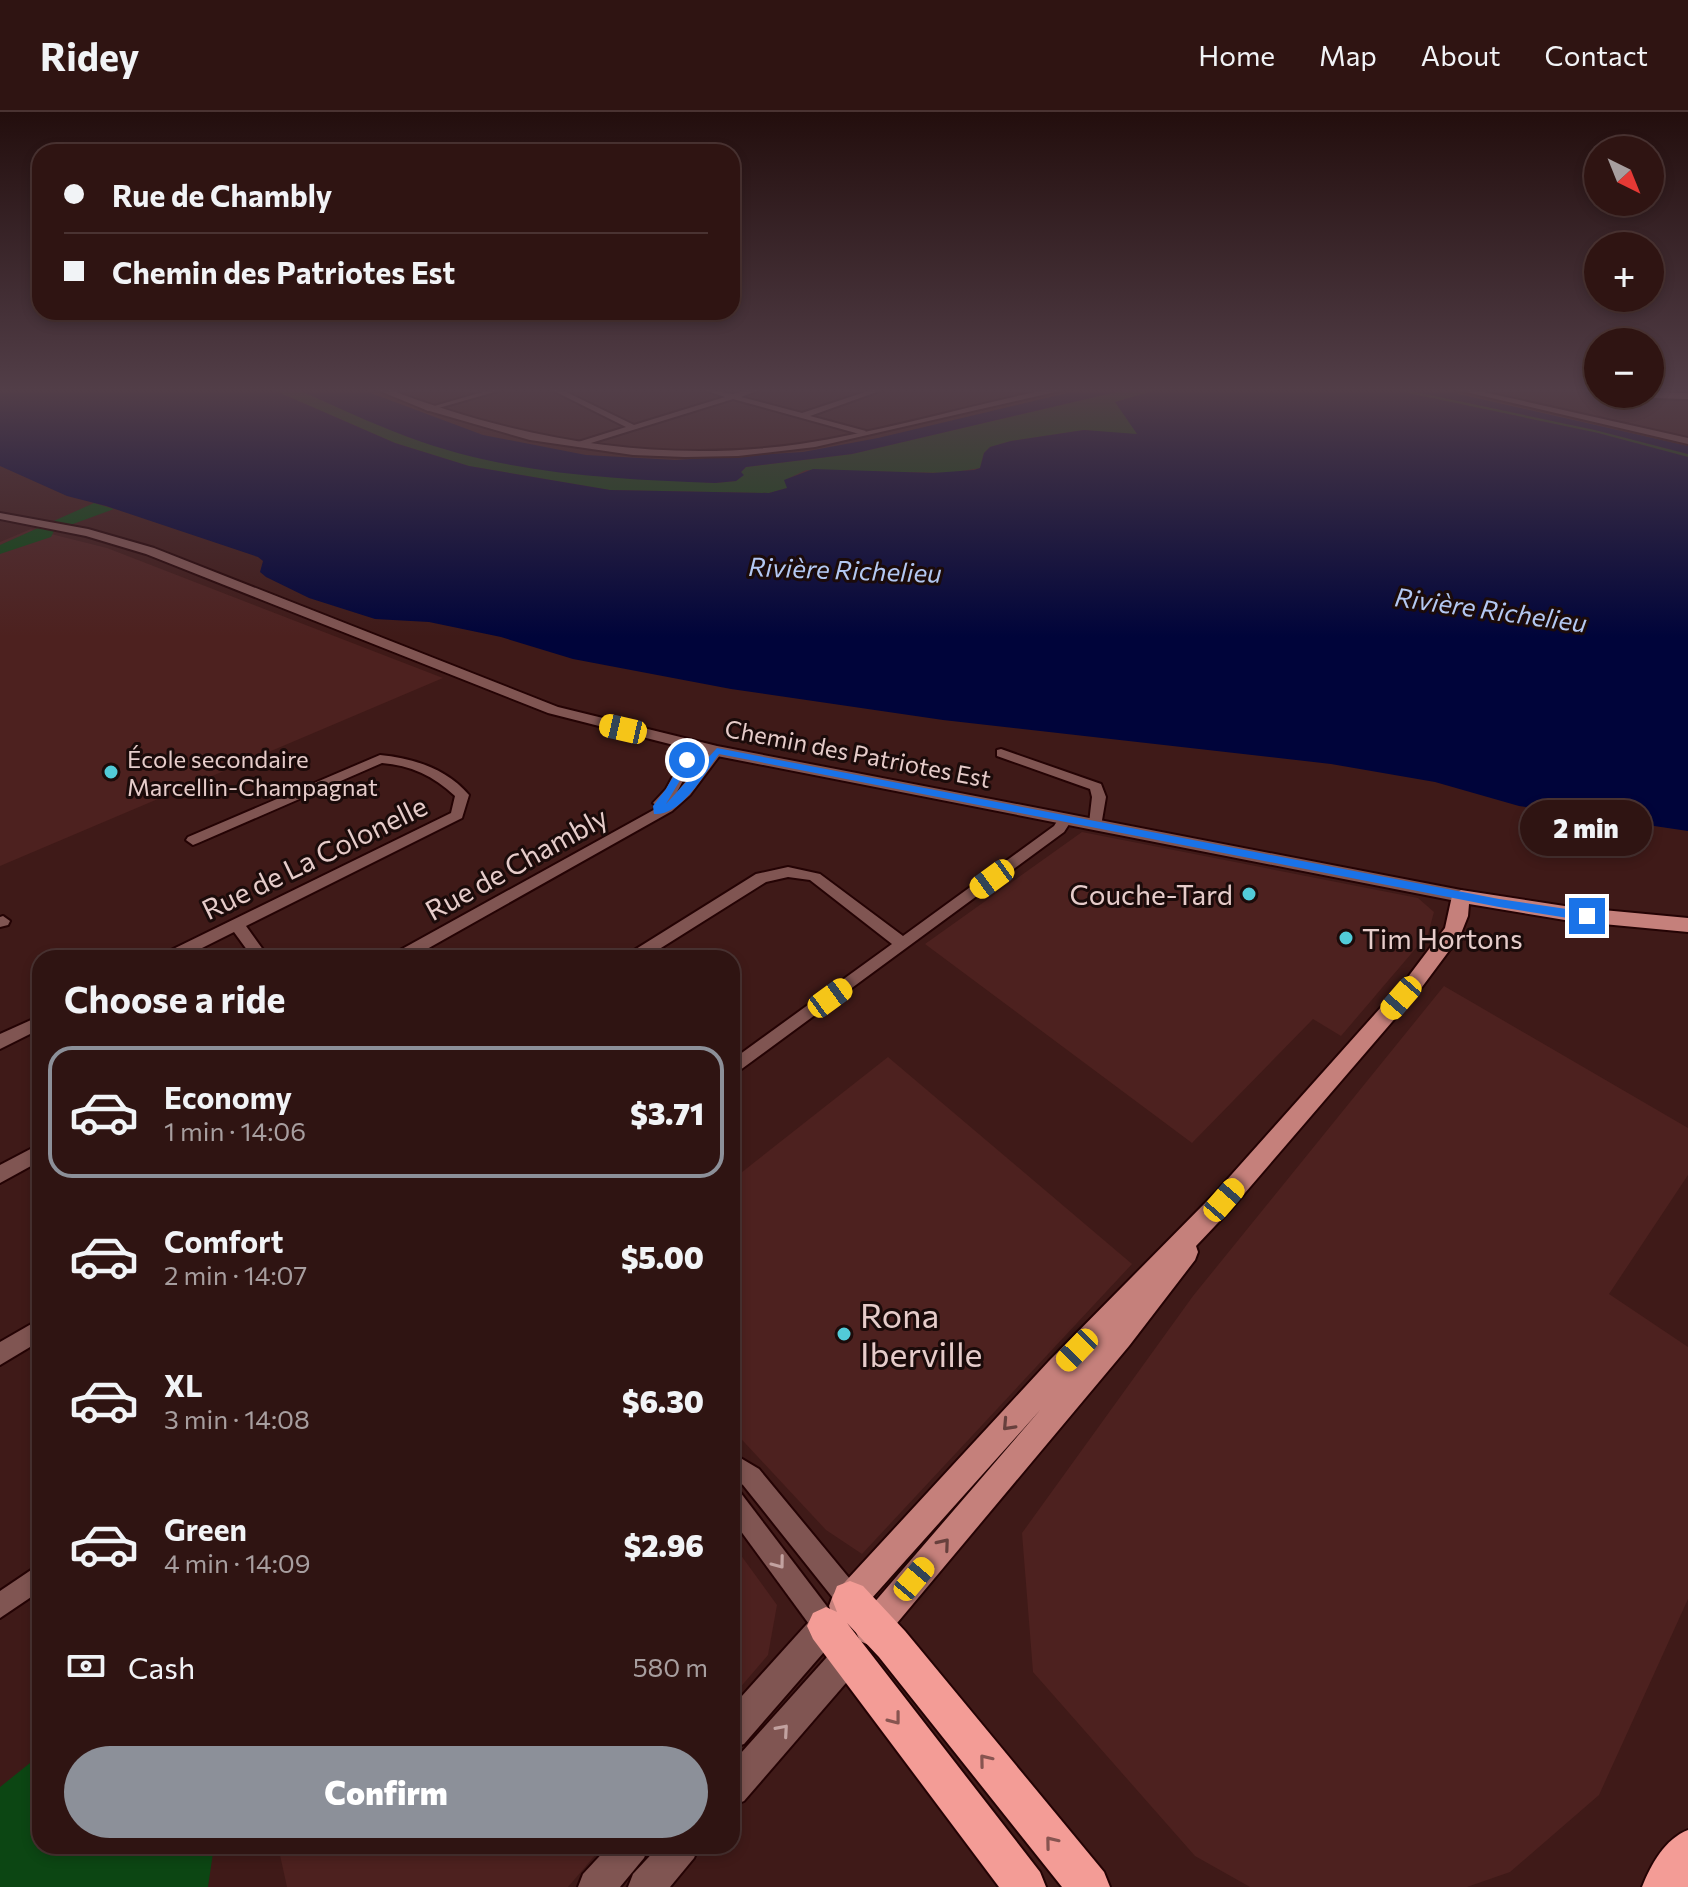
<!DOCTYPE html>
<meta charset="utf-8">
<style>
body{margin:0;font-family:Commissioner,sans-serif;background:#3b2120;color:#f1f3f6;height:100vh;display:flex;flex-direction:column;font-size:30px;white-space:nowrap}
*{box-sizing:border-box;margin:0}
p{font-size:26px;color:#a79e9f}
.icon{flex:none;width:44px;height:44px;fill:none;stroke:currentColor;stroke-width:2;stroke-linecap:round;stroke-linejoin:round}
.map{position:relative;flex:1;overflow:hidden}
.sheet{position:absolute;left:32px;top:838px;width:708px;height:904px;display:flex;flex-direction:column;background:#2f1412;border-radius:24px;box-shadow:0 4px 12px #0003,0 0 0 2px #4a3332}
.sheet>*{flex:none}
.guide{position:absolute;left:32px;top:32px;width:708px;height:176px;border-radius:24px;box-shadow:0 4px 12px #0003,0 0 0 2px #4a3332;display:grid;align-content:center;height:176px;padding:0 32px;background:#2f1412}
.needle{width:52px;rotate:137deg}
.fabs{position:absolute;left:1584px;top:24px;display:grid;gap:16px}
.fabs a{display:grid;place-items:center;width:80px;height:80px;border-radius:50%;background:#2f1412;box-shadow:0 4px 12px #0003,0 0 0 2px #4a3332;font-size:40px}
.end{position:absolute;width:36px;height:36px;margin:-18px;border:10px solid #1a73e8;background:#fff;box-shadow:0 0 0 4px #fff}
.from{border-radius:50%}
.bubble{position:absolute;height:56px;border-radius:28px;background:#2f1412;box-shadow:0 4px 12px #0003,0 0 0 2px #4a3332;font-size:26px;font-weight:800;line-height:56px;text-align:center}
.car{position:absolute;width:24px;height:48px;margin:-24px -12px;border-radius:10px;box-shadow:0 0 6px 2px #0007;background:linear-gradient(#f5c518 24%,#345 0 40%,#f5c518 0 76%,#345 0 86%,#f5c518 0)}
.guide b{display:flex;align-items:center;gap:28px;height:76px;font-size:30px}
.guide b+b{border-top:2px solid #4a3332}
.guide i{width:20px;height:20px;background:#f1f3f6}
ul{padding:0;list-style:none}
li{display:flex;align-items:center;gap:24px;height:132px;margin:0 16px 12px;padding:0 16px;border:4px solid transparent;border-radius:24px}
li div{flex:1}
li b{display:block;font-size:30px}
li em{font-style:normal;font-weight:800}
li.active{border-color:#8c9099}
li>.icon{width:72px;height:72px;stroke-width:1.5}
h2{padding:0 32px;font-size:36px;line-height:96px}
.pay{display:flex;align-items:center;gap:20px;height:88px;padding:0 32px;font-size:30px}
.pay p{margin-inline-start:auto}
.primary-button{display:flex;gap:16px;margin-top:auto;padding:16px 32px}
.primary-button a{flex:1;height:92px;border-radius:48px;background:#8c9099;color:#fff;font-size:32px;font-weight:800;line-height:92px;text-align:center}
header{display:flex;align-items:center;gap:48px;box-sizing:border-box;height:112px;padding:0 40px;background:#2f1412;border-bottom:2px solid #4a3332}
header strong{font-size:38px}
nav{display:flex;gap:44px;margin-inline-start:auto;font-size:28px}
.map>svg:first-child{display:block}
.built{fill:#4d211f}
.green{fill:#0c4613}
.water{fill:#00043a}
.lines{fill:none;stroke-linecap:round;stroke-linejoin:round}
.minor-casing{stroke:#240304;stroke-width:4}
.tertiary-casing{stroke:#240304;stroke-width:4}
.secondary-casing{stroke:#240304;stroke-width:4}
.primary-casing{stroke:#240304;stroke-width:4}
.motorway-casing{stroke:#240304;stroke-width:4}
.minor{fill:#805552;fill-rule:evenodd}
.tertiary{fill:#805552;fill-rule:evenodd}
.secondary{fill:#a26a66;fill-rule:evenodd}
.primary{fill:#c5807b;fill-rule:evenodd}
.motorway{fill:#f39c96;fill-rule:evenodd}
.oneway{stroke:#67403d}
.oneway2{stroke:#c2a2a0}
.oneway3{stroke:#875450}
.route{fill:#1a73e8}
.poi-dot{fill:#52cbd8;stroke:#1b0b0a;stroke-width:3}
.labels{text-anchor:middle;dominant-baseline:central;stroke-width:6;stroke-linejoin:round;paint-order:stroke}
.far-street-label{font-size:24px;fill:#e6ccca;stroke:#1b0b0a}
.far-poi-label{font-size:24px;fill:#e6ccca;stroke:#1b0b0a;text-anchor:start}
.far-water-label{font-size:26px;font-style:italic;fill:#b3c8f2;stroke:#1b0b0a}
.street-label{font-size:28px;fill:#e6ccca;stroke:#1b0b0a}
.poi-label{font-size:28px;fill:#e6ccca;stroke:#1b0b0a;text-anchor:end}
.near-poi-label{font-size:34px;fill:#e6ccca;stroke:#1b0b0a;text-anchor:start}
</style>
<header>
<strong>Ridey</strong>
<nav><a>Home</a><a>Map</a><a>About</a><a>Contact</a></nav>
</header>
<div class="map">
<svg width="1688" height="1775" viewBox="0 0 1688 1775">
<rect width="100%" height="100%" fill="#3f1a18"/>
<g class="built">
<polygon points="31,417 107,436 443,566 0,754 0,430"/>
<polygon points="1082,720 1418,786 1434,800 1428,822 1341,924 1313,907 1192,1031 925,832"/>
<polygon points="1444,874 1688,1016 1688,1063 1609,1182 1688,1235 1688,1487 1599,1683 1510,1760 1467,1775 1250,1775 1195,1744 1033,1560 1022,1421 1193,1184"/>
<polygon points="888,945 1132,1152 862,1442 826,1418 732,1317 732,1068"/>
<polygon points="732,1431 777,1493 768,1543 732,1585"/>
<polygon points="278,1734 603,1734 568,1775 287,1775"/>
</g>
<g class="green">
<polygon points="271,277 296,277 408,325 473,344 570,361 715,371 736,369 743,363 741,360 746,355 852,342 1129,277 1160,277 1115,290 1138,321 1134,323 1084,318 1011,329 990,335 984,341 980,356 949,361 806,358 787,367 787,376 769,381 610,378 469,354 395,331"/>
<polygon points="1389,277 1402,277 1595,318 1688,342 1688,345 1598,321"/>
<polygon points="94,391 114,397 54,419 51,425 0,442 0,433"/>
<polygon points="40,1643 40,1734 214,1734 208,1775 0,1775 0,1675"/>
</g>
<g class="water">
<polygon points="0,277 271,277 395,331 469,354 610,378 769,381 787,376 784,368 813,357 933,361 974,358 980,356 984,341 990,335 1011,329 1084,318 1137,322 1115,290 1160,277 1389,277 1598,321 1688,345 1688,719 1519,694 1435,670 1331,652 943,608 731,577 573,547 501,525 429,510 375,507 309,486 266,465 260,460 263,449 258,445 106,394 67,384 0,354"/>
<path d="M 296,277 L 360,277 L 483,323 L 586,343 L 675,348 L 803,340 L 878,326 L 1084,277 L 1129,277 L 852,342 L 746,355 L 741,360 L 744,363 L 736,369 L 715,371 C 612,367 506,362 408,325 C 370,311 333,293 296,277 Z"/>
<polygon points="1402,277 1437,277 1688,334 1688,342 1595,318"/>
</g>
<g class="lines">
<g class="minor-casing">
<g id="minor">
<polygon points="493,277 505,277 428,299 424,297"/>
<polygon points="550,277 560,277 634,313 725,285 702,277 733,282 751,277 762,277 741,285 802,301 874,277 885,277 810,304 866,319 863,323 733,287 578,335 575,331 626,315"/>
<polygon points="695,630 701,634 677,680 713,636 721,636 723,639 690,683 672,699 411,846 390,846 393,842 659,695 653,691 666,677 689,634"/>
<polygon points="1001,637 1101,672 1106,685 1101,714 1091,714 1089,711 1092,685 1090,677 997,644 997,638"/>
<path d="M 380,643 C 413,646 447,657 469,683 L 462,706 L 246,814 L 269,846 L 253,846 L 234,820 L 182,846 L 160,846 L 163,842 L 451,701 L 455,684 C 434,664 410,653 382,651 L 198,731 L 193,733 L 186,728 L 188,725 Z"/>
<polygon points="1066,702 1073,706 1064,720 732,964 732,948 892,832 810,768 788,765 766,770 645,846 625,846 628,842 756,762 788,755 820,762 903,824 1054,714 1061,703"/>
<polygon points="3,804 10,809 8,813 0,815 0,805"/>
<polygon points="40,904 40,917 0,937 0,922"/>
<polygon points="40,1032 40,1049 0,1071 0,1053"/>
<polygon points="40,1207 40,1229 0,1253 0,1230"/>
<polygon points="732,1341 759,1357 859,1478 862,1487 859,1496 850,1499 841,1496 743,1373 732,1365"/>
<polygon points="732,1376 740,1380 835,1505 838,1514 835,1523 826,1526 817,1523 732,1407"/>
<polygon points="40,1452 40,1479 0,1506 0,1479"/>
</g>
</g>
<g class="tertiary-casing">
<g id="tertiary">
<path d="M 375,277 L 388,277 C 520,328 659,352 800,332 C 884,319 967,294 1050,277 L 1068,277 L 815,335 L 738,344 L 685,345 L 633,343 L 530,328 L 426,298 Z"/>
<polygon points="1453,277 1470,277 1688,326 1688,332"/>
<polygon points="0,401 88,417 154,436 558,595 717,634 1461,778 1470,784 1461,790 717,644 548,601 146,442 86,424 0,407"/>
<polygon points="826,1498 837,1503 842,1514 837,1525 744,1632 732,1636 732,1595 815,1503"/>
<polygon points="847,1530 858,1535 863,1546 858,1557 744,1689 732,1694 732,1651 836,1535"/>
<polygon points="609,1734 649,1734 644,1746 620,1775 578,1775 583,1762"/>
<polygon points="659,1734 699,1734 694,1746 670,1775 628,1775 633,1762"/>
</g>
</g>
<g class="secondary-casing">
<g id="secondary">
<polygon points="1576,277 1598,277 1598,282"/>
<polygon points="1650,280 1688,281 1688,287 1622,285 1617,282"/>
</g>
</g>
<g class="primary-casing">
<polygon id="primary" points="1461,778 1571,795 1688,806 1688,820 1571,809 1469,792 1468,804 1460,824 1422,875 1232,1096 1196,1134 1198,1140 1195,1148 1129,1234 882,1529 871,1534 860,1529 855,1518 860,1507 1041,1297 855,1505 844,1509 833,1505 829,1494 833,1483 1049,1249 1216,1080 1408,865 1445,816 1452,784"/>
</g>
<g class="motorway-casing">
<g id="motorway">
<polygon points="850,1469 863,1474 905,1519 1104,1760 1110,1775 1062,1775 879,1545 847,1511 1040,1760 1046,1775 999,1775 813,1527 807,1514 813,1501 826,1495 837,1500 832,1487 837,1474"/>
<path d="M 1688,1718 L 1688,1775 L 1642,1775 C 1651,1752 1665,1727 1688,1718 Z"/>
</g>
</g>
<use href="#minor" class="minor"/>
<use href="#tertiary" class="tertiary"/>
<use href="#secondary" class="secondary"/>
<use href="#primary" class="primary"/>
<use href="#motorway" class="motorway"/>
</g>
<defs><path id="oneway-chevron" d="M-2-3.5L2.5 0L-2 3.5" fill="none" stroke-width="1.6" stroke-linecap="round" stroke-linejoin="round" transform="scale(2)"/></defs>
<g class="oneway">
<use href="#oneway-chevron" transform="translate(1008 1313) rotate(133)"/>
<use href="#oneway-chevron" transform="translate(944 1432) rotate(-50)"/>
</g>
<g class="oneway2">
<use href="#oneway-chevron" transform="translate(779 1451) rotate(53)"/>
<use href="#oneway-chevron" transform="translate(783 1618) rotate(-49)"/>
</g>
<g class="oneway3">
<use href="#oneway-chevron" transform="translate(895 1607) rotate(52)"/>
<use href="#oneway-chevron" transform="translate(985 1648) rotate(-129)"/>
<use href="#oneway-chevron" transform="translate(1051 1730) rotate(-129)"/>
</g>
<linearGradient id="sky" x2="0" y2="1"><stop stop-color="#230e0d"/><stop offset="0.53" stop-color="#523e48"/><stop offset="1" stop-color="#523e48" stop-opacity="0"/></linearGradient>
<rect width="1688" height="525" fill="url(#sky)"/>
<path class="route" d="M 717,636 L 1499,787 L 1587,800 L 1593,804 L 1587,809 L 1499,795 L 719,642 C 704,662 682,704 654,702 L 653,694 L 666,677 L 684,646 L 692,648 L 666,692 Z"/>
<g class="poi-dot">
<circle cx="111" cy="660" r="8"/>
<circle cx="1249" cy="782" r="8"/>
<circle cx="1346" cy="826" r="8"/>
<circle cx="844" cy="1222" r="8"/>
</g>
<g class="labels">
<g class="far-street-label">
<text transform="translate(858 641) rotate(11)">Chemin des Patriotes Est</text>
</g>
<g class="far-poi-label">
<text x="127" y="646">École secondaire<tspan x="127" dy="28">Marcellin-Champagnat</tspan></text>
</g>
<g class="far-water-label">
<text transform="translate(845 457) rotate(2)">Rivière Richelieu</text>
<text transform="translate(1491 497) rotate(8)">Rivière Richelieu</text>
</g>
<g class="street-label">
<text transform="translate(314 745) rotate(-26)">Rue de La Colonelle</text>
<text transform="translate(516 751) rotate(-29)">Rue de Chambly</text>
</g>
<g class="poi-label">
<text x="1233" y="782">Couche-Tard</text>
<text x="1362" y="826" text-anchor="start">Tim Hortons</text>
</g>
<g class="near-poi-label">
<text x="860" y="1202">Rona<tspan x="860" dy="39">Iberville</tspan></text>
</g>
</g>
</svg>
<div class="fabs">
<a><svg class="needle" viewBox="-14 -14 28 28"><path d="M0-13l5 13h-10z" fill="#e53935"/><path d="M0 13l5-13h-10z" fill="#a79e9f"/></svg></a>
<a>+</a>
<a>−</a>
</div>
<i class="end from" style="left:687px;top:648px"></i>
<i class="end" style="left:1587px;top:804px"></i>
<div class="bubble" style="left:1520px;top:688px;width:132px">2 min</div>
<i class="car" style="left:623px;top:617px;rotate:283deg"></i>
<i class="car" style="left:992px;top:767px;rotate:234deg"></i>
<i class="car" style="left:830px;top:886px;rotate:54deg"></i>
<i class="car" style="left:1401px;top:886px;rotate:221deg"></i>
<i class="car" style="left:1224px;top:1088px;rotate:41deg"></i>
<i class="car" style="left:1077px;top:1238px;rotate:224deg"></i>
<i class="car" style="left:914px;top:1467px;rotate:40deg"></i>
<div class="guide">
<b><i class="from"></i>Rue de Chambly</b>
<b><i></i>Chemin des Patriotes Est</b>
</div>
<section class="sheet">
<h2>Choose a ride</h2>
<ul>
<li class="active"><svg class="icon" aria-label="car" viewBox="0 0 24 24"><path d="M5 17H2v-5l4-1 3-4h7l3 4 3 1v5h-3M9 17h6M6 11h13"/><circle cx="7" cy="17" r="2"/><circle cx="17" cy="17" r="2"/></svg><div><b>Economy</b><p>1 min · 14:06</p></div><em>$3.71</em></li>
<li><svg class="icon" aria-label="car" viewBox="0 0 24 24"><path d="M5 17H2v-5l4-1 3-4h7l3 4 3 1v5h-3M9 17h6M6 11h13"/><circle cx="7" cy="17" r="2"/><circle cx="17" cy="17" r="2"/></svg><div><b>Comfort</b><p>2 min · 14:07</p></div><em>$5.00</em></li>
<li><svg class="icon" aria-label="car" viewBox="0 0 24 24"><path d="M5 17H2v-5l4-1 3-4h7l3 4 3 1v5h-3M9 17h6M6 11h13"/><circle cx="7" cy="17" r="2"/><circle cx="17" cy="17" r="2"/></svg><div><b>XL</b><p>3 min · 14:08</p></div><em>$6.30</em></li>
<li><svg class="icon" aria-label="car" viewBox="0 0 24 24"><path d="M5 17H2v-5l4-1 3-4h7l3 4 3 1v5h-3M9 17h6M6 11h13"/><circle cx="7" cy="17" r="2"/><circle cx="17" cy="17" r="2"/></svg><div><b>Green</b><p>4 min · 14:09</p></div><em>$2.96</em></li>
</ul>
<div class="pay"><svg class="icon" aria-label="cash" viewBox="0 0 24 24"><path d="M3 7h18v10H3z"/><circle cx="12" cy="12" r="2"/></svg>Cash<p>580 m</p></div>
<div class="primary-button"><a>Confirm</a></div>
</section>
</div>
